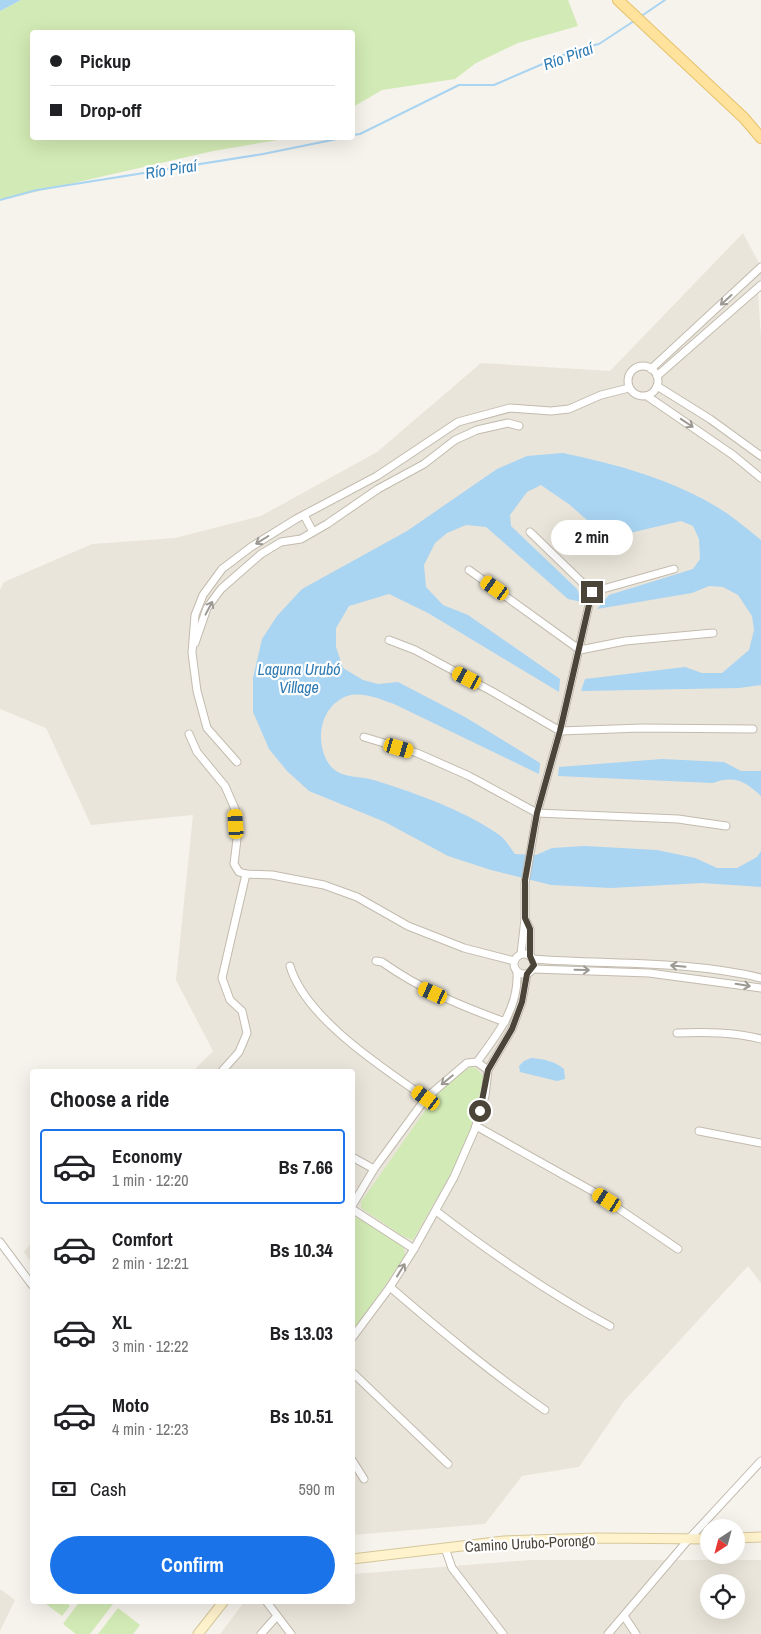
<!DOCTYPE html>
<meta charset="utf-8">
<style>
body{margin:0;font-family:"Archivo Narrow",sans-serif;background:#f2f2f2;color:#202124;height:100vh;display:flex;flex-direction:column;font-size:19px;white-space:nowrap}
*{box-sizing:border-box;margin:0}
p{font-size:16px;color:#757577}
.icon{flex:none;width:28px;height:28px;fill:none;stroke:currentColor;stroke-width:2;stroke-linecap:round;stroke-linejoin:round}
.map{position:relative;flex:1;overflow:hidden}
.panel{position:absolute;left:30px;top:1069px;width:325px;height:535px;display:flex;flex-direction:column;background:#fff;border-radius:5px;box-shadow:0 5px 20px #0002}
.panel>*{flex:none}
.guide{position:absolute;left:30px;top:30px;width:325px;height:110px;border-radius:5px;box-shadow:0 5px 20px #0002;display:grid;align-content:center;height:110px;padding:0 20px;background:#fff}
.needle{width:32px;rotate:216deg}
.controls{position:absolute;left:700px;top:1519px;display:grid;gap:10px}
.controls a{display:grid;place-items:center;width:45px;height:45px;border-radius:50%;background:#fff;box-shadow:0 5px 20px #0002;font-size:25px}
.end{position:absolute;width:22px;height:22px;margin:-11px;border:6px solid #4b4439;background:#fff;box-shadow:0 0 0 2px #fff}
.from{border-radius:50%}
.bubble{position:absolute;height:35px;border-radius:18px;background:#fff;box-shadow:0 5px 20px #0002;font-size:16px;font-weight:700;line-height:35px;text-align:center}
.car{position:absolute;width:15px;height:30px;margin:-15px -8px;border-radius:6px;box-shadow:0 0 4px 1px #0007;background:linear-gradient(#f5c518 24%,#345 0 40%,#f5c518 0 76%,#345 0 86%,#f5c518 0)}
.guide b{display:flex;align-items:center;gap:18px;height:48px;font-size:19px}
.guide b+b{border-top:1px solid #e0e0e0}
.guide i{width:12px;height:12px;background:#202124}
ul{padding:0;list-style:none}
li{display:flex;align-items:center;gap:15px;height:75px;margin:0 10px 8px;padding:0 10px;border:2px solid transparent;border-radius:5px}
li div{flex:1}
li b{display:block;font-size:19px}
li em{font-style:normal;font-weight:700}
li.current{border-color:#1a73e8}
li>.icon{width:45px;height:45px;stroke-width:1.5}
h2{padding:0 20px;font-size:22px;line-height:60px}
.pay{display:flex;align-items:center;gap:12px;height:55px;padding:0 20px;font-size:19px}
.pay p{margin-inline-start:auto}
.cta{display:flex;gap:10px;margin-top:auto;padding:10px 20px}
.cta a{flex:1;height:58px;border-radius:30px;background:#1a73e8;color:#fff;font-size:20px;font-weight:700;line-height:58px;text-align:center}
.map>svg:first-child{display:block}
.residential{fill:#eae5da;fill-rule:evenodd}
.green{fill:#d2eab5}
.water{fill:#a9d4f2}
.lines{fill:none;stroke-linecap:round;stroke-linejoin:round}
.stream{stroke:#a9d4f2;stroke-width:2}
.minor-casing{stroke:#c2bbae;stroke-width:9}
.secondary-casing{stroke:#d6c79b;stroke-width:11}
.primary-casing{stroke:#e6c16a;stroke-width:12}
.minor{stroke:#fff;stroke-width:7}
.secondary{stroke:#fff3cd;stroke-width:9}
.primary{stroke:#ffe39c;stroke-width:10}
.oneway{stroke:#9c9892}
.route{stroke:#4b4439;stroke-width:6}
.labels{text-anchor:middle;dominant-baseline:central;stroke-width:4.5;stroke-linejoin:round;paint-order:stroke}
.street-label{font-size:15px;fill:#4b4439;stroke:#fff}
.water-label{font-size:16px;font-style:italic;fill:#2e7ab2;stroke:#fff}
</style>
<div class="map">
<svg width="761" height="1634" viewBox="0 0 761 1634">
<rect width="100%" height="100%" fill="#f6f3ec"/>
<g class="residential">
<polygon points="743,233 761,267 761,289 758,293 761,338 761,1283 748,1266 624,1401 579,1467 522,1476 485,1524 353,1535 352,1071 193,1071 213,1051 176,980 193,815 91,825 46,728 0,709 0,590 4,582 92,544 175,538 261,516 377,452 481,363 610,371"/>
<polygon points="32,1242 32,1264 24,1252"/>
<path d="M 530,1560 L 761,1560 L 761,1634 L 220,1634 L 245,1601 L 352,1601 L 353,1574 ZM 709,1582 L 736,1582 L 736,1610 L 709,1610 Z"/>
<polygon points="0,1589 15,1600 0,1631"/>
</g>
<g class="green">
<polygon points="21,0 568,0 578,26 518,43 476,63 455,79 382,90 353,107 352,32 32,32 32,138 290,138 213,151 0,200 0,11"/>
<polygon points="471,1067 476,1068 484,1077 470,1131 453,1170 413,1240 404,1237 361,1208 361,1202 436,1095 450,1081"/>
<polygon points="352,1217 361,1218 398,1243 404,1248 405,1256 353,1332"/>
<polygon points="42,1601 64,1601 70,1606 62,1616"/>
<polygon points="80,1601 110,1601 113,1604 90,1634 76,1634 63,1624"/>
<polygon points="118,1608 140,1625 133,1634 98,1634"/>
</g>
<g class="water">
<polygon points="0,0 21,0 0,11"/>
<path d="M 563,453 C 620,465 679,481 728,514 C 739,522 750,531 761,540 L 761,685 L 739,688 L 581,691 L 585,679 L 685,667 L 702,673 L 722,673 L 749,650 L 754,630 L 752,616 L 738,595 L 723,587 L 709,586 L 692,593 L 597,609 L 609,595 L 693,569 L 700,559 L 699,539 L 693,526 L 681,521 L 621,535 L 597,529 L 570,505 L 541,485 L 527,492 L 510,515 L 511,526 L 577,589 L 582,602 L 568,599 L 486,527 L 466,525 L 447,533 L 435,543 L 424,565 L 426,587 L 443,605 L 468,615 L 560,679 L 559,692 L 428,613 L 389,594 L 349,606 L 336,628 L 336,647 L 343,668 L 363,680 L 378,684 L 398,682 L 465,717 L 540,763 L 539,774 L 394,704 C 380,699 362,691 347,696 C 320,706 314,742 329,764 C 340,780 360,775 377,781 C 418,794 461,809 498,834 C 505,838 510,848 515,854 L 536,855 L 552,848 L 585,846 L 657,850 L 695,858 L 717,868 L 737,868 L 757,857 L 761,851 L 761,887 L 702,883 L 611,888 L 551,885 L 491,870 L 448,856 L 385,822 L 309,791 L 287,771 L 269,749 L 253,712 L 253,678 L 262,639 L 277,616 L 302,589 L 407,531 L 497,469 L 527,456 Z"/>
<path d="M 662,759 L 724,762 L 741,771 L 761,771 L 761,796 C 745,781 734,775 713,783 L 558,776 L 559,767 Z"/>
<path d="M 531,1058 C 544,1059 554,1061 564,1069 L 565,1079 L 557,1081 L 520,1072 L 519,1066 L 524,1061 Z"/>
</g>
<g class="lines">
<g class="stream">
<polyline points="640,17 665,0"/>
<polyline points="352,135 360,134 459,85 494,85 575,50 599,44 634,21"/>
<polyline points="0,200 37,190 263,154 342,138"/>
</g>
<g class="minor-casing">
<g id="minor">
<circle cx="643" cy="381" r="15"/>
<polyline points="651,369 761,267"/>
<polyline points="657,376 761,285"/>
<polyline points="657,386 710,419 761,456"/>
<polyline points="647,396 733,455 761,478"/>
<polyline points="304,515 313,532"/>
<polyline points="530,532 592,592 674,569"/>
<polyline points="469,570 580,650 625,641 713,633"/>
<polyline points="389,640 415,650 493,692 560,731 641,728 753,729"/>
<polyline points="195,643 207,608 221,589 261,554 281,542 301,539 327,524 378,489 424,464 455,440 477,430 508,423 519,426"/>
<polyline points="189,734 197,752 225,786 235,809 237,839 234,864 239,872 246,874 272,875 324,885 357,897 408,926 464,948 514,961"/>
<polyline points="364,737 417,753 469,776 537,813 678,819 726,826"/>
<polyline points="237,762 207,728 197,691 192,653 195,615 203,595 222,569 251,547 296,519 377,476 458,422 510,408 551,411 569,409 601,395 629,388"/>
<polyline points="525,919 530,929 530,956"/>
<circle cx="524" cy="964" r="10"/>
<polyline points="521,954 525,919 525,883 537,813 560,731 592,592"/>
<path d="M 533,959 C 609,965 686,960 761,978"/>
<path d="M 376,961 L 382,962 C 420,989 461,1006 505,1022"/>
<path d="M 290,966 C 305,1018 383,1068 426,1098"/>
<polyline points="533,969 649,973 761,988"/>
<path d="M 677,1033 C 706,1032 733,1032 761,1039"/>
<path d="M 477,1062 C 497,1035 519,1008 517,972"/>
<polyline points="222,1071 239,1052 247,1033 242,1011 230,1000 222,978 246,874"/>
<polyline points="476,1126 594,1192 678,1249"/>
<polyline points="699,1131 761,1143"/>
<polyline points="352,1157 374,1169"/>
<polyline points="352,1206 374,1169 426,1098 467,1063 477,1062 488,1070"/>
<polyline points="352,1209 414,1249"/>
<path d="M 436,1211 C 492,1254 548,1293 610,1326"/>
<polyline points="0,1242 32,1285"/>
<path d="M 390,1287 C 440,1330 490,1372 545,1410"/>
<polyline points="352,1338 390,1287 414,1249 454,1177 475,1129 485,1096 488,1070 512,1029 522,1002 527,974"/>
<polyline points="352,1372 448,1464"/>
<polyline points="352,1460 364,1479"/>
<polyline points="445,1548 452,1568 503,1634"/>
<polyline points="266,1601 291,1634"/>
<polyline points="624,1616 636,1634"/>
<polyline points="261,1634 277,1616"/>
<polyline points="608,1634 688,1540 761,1461"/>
</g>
</g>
<g class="secondary-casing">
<g id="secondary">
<polyline points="736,1538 761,1537"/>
<polyline points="352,1559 504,1541 597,1538 709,1539"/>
<polyline points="198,1634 224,1601"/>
</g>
</g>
<g class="primary-casing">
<polyline id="primary" points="618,0 744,118 761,138"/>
</g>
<use href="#minor" class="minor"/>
<use href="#secondary" class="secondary"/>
<use href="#primary" class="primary"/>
</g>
<defs><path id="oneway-shaft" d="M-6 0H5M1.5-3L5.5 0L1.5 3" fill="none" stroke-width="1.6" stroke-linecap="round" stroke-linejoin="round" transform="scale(1.25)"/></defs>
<g class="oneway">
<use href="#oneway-shaft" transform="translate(726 300) rotate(138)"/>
<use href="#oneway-shaft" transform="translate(687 423) rotate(34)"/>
<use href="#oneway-shaft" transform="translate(262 540) rotate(148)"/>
<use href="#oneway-shaft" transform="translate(209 608) rotate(-62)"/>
<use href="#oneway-shaft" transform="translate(678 966) rotate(-175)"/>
<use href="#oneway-shaft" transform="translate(582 970) rotate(1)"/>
<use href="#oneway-shaft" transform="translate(743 985) rotate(9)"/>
<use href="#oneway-shaft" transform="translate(447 1080) rotate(141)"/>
<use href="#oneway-shaft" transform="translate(401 1270) rotate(-58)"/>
</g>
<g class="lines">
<polyline class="route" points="480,1111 488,1070 512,1029 522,1002 527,974 534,965 530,956 530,929 525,918 525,880 537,813 560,731 592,592"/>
</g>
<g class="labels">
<g class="street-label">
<text transform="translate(530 1543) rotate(-3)">Camino Urubo-Porongo</text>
</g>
<g class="water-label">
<text transform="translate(568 56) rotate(-20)">Río Piraí</text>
<text transform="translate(171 169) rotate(-9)">Río Piraí</text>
<text x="299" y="669">Laguna Urubó<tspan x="299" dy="18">Village</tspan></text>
</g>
</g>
</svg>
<div class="controls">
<a><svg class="needle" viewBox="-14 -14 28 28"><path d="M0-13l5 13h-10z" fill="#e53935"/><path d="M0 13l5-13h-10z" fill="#757577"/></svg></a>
<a><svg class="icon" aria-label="locate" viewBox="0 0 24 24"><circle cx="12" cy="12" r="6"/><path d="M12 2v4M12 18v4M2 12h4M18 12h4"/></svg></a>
</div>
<i class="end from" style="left:480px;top:1111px"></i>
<i class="end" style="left:592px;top:592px"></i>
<div class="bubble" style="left:551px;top:520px;width:82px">2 min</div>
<i class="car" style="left:495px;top:588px;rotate:305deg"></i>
<i class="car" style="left:467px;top:678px;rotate:298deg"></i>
<i class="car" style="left:399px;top:748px;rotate:106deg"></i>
<i class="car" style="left:236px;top:824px;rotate:356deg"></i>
<i class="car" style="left:433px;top:993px;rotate:295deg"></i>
<i class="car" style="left:426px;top:1098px;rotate:306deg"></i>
<i class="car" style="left:607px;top:1200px;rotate:302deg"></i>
<div class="guide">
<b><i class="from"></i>Pickup</b>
<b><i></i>Drop-off</b>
</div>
<section class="panel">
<h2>Choose a ride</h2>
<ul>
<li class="current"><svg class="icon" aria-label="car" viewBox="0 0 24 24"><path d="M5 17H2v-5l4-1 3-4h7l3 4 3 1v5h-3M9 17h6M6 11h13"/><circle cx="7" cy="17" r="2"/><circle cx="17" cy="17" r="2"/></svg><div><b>Economy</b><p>1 min · 12:20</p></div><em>Bs 7.66</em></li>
<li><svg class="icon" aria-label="car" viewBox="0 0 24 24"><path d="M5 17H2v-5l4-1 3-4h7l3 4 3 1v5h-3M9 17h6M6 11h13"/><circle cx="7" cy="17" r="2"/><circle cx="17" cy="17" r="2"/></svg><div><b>Comfort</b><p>2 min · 12:21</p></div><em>Bs 10.34</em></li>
<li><svg class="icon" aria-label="car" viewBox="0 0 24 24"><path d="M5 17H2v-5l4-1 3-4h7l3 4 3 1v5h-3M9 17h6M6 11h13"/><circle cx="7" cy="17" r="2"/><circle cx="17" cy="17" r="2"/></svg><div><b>XL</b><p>3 min · 12:22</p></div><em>Bs 13.03</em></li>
<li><svg class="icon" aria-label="car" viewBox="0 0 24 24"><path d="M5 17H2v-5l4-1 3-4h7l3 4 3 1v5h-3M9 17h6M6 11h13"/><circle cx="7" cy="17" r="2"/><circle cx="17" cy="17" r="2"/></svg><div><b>Moto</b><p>4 min · 12:23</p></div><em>Bs 10.51</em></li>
</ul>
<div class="pay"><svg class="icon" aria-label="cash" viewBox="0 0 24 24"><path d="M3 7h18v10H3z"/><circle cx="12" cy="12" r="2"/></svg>Cash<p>590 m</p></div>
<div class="cta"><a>Confirm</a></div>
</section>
</div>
